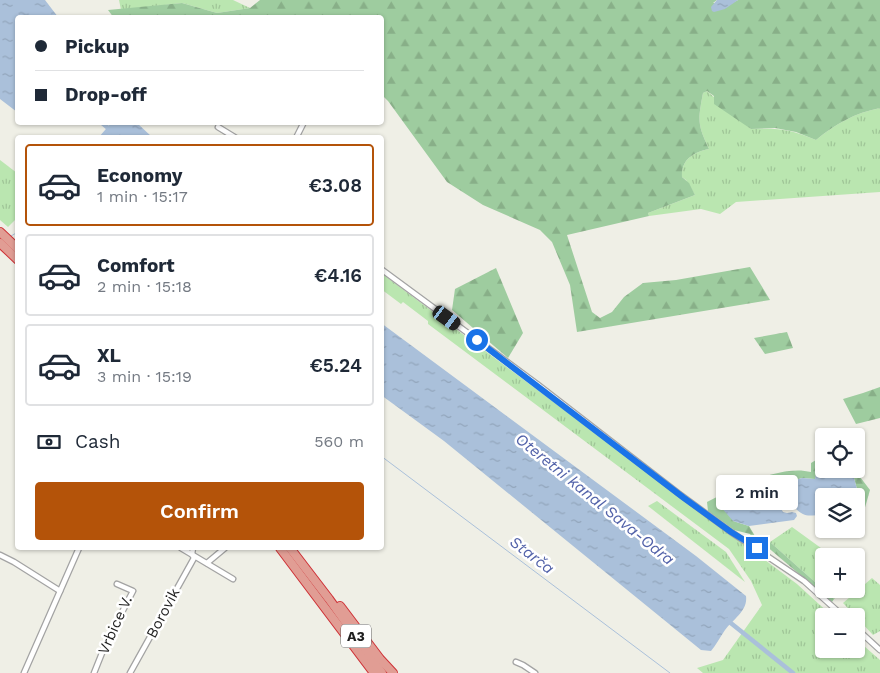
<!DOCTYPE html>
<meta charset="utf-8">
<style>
body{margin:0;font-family:"Work Sans",sans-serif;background:#f6f6f7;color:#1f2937;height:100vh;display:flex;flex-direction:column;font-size:19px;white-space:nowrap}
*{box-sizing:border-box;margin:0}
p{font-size:16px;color:#747a83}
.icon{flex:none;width:28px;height:28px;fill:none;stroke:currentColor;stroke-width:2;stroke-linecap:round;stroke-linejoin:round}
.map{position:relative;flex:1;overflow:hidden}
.sheet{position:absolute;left:15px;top:135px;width:369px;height:415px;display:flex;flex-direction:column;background:#fff;border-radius:5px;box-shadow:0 1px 4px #0004}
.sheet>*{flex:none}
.top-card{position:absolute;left:15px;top:15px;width:369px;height:110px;border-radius:5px;box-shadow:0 1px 4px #0004;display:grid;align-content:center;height:110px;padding:0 20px;background:#fff}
.controls{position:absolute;left:815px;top:428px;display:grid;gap:10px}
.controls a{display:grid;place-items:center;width:50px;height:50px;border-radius:5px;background:#fff;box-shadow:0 1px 4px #0004;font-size:25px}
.end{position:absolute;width:22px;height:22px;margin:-11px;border:6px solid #1a73e8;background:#fff;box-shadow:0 0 0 2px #fff}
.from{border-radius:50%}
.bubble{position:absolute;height:35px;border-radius:5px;background:#fff;box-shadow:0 1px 4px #0004;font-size:16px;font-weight:600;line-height:35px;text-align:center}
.car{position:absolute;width:15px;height:30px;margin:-15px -8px;border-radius:6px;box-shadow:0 0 4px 1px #0007;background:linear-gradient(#222 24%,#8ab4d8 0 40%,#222 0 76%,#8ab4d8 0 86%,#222 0)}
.top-card b{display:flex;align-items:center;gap:18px;height:48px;font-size:19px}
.top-card b+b{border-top:1px solid #e0e1e3}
.top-card i{width:12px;height:12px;background:#1f2937}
ul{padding:9px 0 0;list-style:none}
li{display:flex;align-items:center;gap:15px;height:82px;margin:0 10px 8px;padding:0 10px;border:2px solid #e0e1e3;border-radius:5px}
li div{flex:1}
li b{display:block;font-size:19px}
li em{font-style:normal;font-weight:600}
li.active{border-color:#b45309}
li>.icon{width:45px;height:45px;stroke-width:1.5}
.pay{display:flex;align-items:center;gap:12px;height:55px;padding:0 20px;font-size:19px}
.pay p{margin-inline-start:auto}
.cta{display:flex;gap:10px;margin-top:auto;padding:10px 20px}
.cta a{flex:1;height:58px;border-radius:5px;background:#b45309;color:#fff;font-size:20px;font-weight:600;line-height:58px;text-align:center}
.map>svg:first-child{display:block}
.grass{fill:url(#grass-tufts)}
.forest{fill:url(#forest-firs)}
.water{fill:url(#water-ripples)}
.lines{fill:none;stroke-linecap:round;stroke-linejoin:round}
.stream{stroke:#aac0da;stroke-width:1}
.canal{stroke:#aac0da;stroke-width:4.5}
.street-casing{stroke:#a3a3a3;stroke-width:7}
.highway-casing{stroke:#cf3237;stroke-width:10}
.street{stroke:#fff;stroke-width:4.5}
.highway{stroke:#e19d94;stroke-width:8}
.route{stroke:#1a73e8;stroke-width:6}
.labels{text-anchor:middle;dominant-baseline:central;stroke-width:5;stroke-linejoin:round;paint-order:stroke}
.shield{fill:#fff;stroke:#626262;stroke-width:1}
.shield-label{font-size:14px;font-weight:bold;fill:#1f1f1f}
.street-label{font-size:15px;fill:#1f1f1f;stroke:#fff}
.water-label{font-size:16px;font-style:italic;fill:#5262a9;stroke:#fff}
</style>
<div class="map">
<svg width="880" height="673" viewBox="0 0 880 673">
<defs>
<pattern id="grass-tufts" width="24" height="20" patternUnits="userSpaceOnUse" patternTransform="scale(1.25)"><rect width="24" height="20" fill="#bae6b0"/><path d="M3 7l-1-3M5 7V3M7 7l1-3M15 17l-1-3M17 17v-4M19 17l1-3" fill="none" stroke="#9fc597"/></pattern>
<pattern id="forest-firs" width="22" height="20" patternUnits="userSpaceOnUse" patternTransform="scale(1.25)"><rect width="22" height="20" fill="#9ecc9f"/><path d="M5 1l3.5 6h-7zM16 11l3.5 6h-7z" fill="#88af88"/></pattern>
<pattern id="water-ripples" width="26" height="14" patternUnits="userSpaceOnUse" patternTransform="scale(1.25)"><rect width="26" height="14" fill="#aac0da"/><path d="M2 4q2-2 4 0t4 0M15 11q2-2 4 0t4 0" fill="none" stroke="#92a5bb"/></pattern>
</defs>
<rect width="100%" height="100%" fill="#efefe6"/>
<g class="grass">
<polygon points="119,0 233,0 250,8 217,13 182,3 121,10"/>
<path d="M 707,91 L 751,129 C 779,128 790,129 816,140 C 835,124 855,113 880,108 L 880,192 L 736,202 L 720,214 L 701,209 L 649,216 L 648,213 L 695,195 L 686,180 L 682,177 C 681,159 694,152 709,149 C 697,124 698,120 703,93 Z"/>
<polygon points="0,160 17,173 17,218 8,227 0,220"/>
<polygon points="381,273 797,584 832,616 824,616 824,649 856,649 856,639 880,660 880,673 703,673 697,668 723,660 762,605 751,581 729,549 428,324 428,321 403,302 401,304 381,289"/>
<polygon points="657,501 726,552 745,582 648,506"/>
<polygon points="792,527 832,556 824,556 824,589 845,589 834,599 770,542"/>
<polygon points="872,578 880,585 880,631 873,635 843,603"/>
</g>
<g class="forest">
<path d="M 260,0 L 717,0 L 713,3 L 734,2 L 738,0 L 880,0 L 880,108 C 855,113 835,124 816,140 L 796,132 L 775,128 L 751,129 L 714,104 L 714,96 L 707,91 L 703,93 C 698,120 697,124 709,149 C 694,152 681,159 682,177 L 689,183 L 695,195 L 648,213 L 649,216 L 567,235 L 592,312 L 600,318 L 612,312 L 624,297 L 643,283 L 676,280 L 750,267 L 770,300 L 577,332 L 570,285 L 552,242 L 540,230 L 483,205 L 447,182 L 388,101 L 381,94 L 381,18 L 114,18 L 108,10 L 182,3 L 217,13 L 250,8 Z"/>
<polygon points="496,268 523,333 508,358 452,310 455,289"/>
<polygon points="787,332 793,348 765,354 754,338"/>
<polygon points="880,387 880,418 856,424 843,399 863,393"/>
<path d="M 821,457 L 824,458 L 824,469 L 833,469 L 836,472 L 839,469 L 854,469 L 870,490 L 864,511 L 859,509 L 861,504 L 854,478 L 834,478 L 818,465 L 815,479 L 802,478 L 763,490 L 739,495 L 733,521 L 749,526 L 755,536 L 762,538 L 761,542 L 754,541 L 750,534 L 734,530 L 708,511 L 707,502 C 734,488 781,464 811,472 L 811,463 Z"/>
<polygon points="770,542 834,599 832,602 765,545"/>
</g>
<g class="water">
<polygon points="0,0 45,0 58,17 18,18 17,112 0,99"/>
<polygon points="717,0 738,0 725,9 714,12 712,11 711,7"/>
<polygon points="112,122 137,123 152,137 99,137"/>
<path d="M 381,323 L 696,556 L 746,596 C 748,611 733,619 725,630 C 720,637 716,645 711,651 L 701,650 L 444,441 L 381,395 Z"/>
<path d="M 818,464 L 834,478 L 854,478 L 861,504 L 856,515 L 856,496 L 824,496 L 824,515 C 806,515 805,519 791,504 L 791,496 L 786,494 L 779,505 L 783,512 L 787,513 L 792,512 L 796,513 L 797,516 L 794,520 L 749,526 L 733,521 L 720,506 L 739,495 L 763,490 L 802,478 L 815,479 Z"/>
</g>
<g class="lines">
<g class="stream">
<polyline points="11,236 18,232"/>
<polyline points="381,456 670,673"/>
</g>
<g class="canal">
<polyline points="101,122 120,138"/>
<polyline points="727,620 793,673"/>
</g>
<g class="street-casing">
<g id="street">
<polyline points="218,127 236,138"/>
<polyline points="296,138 304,122"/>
<polyline points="381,269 537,384 678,493 731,532 804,581 843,616"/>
<polyline points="181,548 233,579"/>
<polyline points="0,555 14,562 60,591"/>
<polyline points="207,563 225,548"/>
<polyline points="856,628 880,650"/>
<polyline points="516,662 523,665 535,673"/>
<polyline points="24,673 79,548"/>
<polyline points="94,673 106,643 133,591 117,584"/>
<polyline points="130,673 194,558 192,554 193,548"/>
</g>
</g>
<g class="highway-casing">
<g id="highway">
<polyline points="0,232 18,249"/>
<polyline points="0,243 18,260"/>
<polyline points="280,548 374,673"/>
<polyline points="290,548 329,599 382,673"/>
<polyline points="340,606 380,659 393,673"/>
</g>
</g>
<use href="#street" class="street"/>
<use href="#highway" class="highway"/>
</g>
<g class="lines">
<polyline class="route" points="477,340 684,498 731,532 757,548"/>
</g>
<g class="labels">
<rect class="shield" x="341" y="624.5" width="30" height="23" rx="4"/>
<g class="shield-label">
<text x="356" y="636">A3</text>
</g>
<g class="street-label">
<text transform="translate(163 613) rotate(-62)">Borovik</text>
<text transform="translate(115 625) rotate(-66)">Vrbice V.</text>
</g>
<g class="water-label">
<text transform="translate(595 499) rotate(39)">Oteretni kanal Sava-Odra</text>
<text transform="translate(532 555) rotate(37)">Starča</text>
</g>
</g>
</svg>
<div class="controls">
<a><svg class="icon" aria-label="locate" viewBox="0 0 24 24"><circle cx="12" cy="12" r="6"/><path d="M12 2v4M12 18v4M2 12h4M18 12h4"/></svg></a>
<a><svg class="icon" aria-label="layers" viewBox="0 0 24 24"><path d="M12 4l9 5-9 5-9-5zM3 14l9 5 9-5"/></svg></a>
<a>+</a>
<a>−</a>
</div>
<i class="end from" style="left:477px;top:340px"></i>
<i class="end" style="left:757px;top:548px"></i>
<div class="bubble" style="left:716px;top:475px;width:82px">2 min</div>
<i class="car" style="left:447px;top:318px;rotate:126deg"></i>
<div class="top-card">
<b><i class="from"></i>Pickup</b>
<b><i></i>Drop-off</b>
</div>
<section class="sheet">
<ul>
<li class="active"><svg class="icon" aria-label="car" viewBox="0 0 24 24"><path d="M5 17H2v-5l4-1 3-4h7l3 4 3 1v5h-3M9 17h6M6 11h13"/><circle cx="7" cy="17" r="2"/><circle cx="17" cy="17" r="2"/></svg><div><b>Economy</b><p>1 min · 15:17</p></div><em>€3.08</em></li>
<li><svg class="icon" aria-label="car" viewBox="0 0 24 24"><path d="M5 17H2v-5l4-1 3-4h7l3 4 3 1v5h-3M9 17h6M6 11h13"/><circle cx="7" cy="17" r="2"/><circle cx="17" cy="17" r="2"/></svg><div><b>Comfort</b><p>2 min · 15:18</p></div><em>€4.16</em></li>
<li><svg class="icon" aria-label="car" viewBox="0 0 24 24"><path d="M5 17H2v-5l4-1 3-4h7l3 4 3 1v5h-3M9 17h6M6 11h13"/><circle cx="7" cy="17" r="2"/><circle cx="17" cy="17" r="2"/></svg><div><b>XL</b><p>3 min · 15:19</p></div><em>€5.24</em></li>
</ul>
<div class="pay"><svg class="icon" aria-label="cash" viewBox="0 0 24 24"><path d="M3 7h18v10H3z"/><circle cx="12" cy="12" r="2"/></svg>Cash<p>560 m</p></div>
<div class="cta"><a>Confirm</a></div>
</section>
</div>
